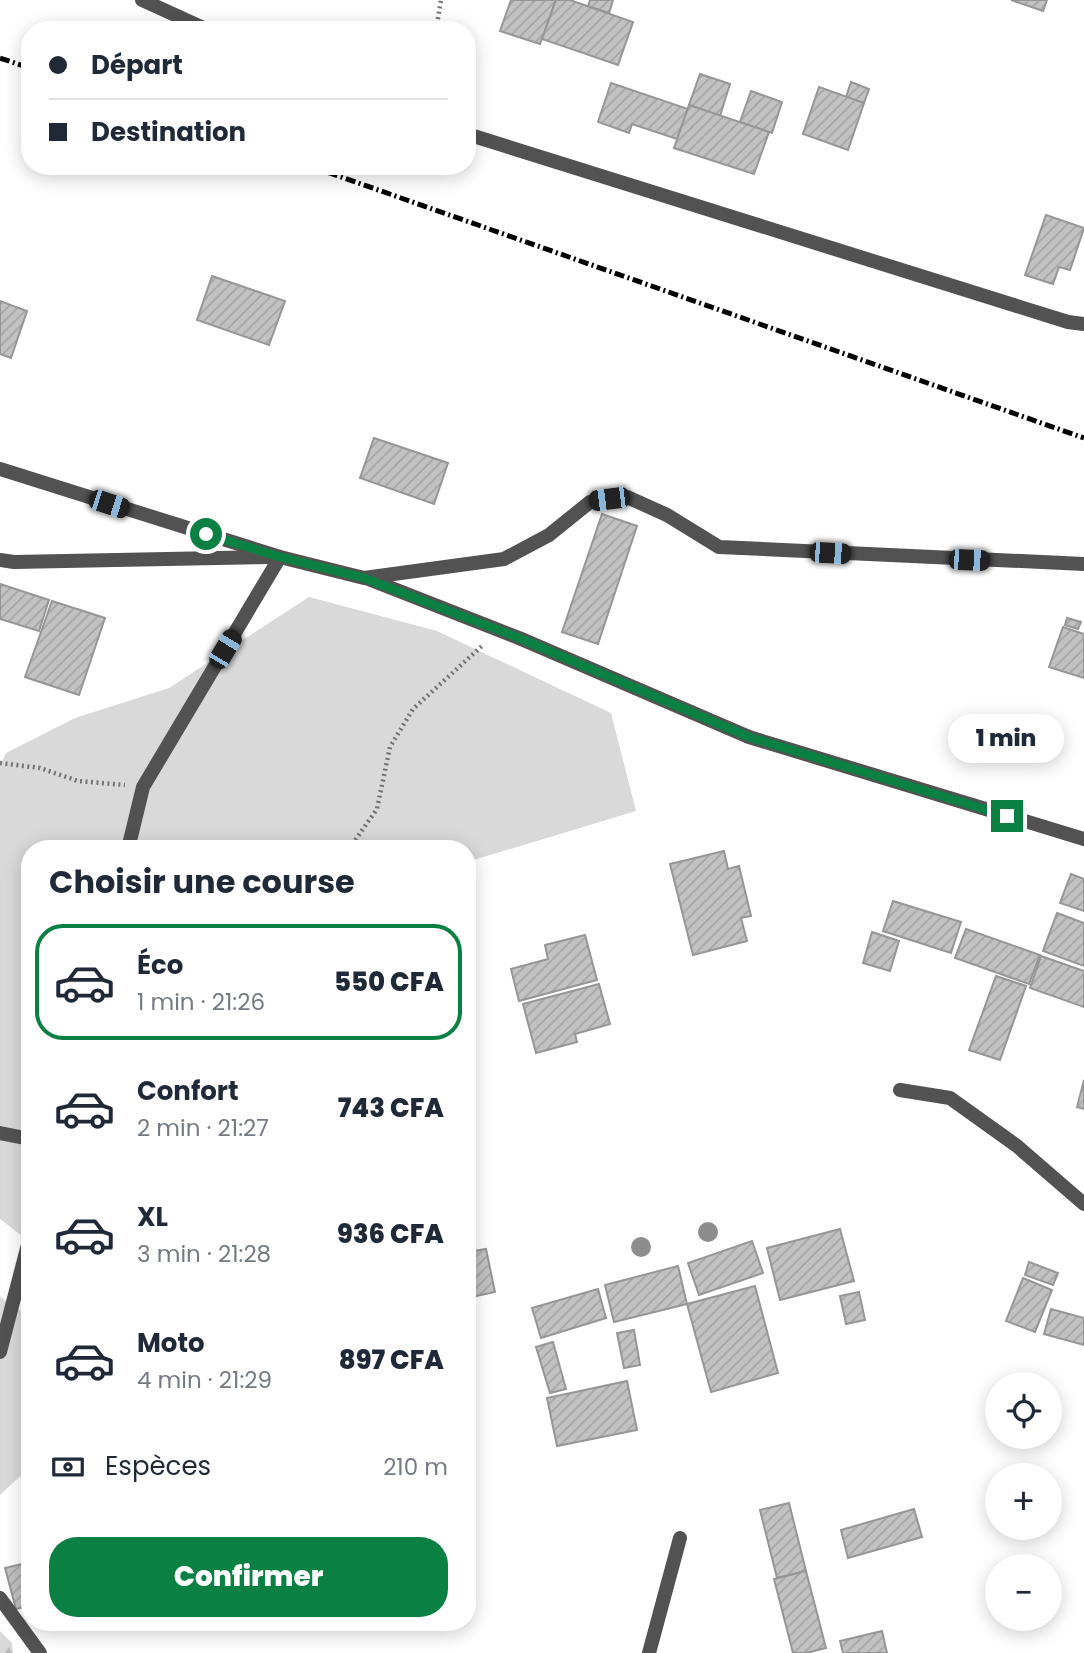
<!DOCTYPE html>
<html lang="fr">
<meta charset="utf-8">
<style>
body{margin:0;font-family:Poppins,sans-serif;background:#f6f6f7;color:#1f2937;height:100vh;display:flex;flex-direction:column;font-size:26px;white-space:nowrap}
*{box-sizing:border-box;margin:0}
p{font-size:23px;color:#747a83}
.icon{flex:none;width:38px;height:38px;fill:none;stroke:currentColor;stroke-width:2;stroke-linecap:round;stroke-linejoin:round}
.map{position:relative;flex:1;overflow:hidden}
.side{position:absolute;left:21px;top:840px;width:455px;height:791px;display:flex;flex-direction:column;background:#fff;border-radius:28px;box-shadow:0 4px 18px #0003}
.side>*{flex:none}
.top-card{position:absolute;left:21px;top:21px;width:455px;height:154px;border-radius:28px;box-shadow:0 4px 18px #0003;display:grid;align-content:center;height:154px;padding:0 28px;background:#fff}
.fabs{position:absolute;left:985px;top:1372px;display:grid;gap:14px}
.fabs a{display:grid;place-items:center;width:77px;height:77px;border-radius:50%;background:#fff;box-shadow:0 4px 18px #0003;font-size:35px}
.end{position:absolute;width:32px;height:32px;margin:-16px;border:9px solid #0b8043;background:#fff;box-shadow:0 0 0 4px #fff}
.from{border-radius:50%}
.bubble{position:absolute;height:49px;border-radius:24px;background:#fff;box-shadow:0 4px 18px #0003;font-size:23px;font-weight:800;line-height:49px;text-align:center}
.car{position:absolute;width:21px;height:42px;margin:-21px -10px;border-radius:9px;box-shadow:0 0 5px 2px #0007;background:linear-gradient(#222 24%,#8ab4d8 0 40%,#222 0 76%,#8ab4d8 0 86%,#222 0)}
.top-card b{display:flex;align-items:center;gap:24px;height:66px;font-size:26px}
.top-card b+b{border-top:2px solid #e0e1e3}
.top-card i{width:18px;height:18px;background:#1f2937}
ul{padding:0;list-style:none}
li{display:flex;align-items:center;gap:21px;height:116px;margin:0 14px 10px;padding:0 14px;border:4px solid transparent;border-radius:28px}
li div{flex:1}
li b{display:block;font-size:26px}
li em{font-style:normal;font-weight:800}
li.selected{border-color:#0b8043}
li>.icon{width:63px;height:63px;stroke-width:1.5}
h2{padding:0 28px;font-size:32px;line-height:84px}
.pay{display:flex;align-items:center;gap:18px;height:77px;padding:0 28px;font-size:26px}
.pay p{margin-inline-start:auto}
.primary-button{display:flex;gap:14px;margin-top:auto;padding:14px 28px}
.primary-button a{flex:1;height:80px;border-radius:28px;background:#0b8043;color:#fff;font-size:28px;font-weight:800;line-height:80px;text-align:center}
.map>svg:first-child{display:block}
.grass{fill:#d9d9d9}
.forest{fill:url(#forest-firs)}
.building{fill:url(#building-hatch);stroke:#969696;stroke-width:2}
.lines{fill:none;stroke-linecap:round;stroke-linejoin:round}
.path{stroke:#747474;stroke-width:4.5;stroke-dasharray:2 3.5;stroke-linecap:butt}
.minor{stroke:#525252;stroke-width:14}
.rail{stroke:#000;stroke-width:5;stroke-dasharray:10 3.5 2 3.5;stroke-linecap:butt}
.tree{fill:#8d8d8d}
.route{stroke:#0b8043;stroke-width:9}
</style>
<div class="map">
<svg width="1084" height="1653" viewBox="0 0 1084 1653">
<defs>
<pattern id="forest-firs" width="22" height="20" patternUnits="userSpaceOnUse" patternTransform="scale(1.75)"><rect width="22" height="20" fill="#d9d9d9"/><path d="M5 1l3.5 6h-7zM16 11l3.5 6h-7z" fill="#b8b8b8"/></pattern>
<pattern id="building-hatch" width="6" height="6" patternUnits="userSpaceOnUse" patternTransform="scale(1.75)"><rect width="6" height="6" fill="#c2c2c2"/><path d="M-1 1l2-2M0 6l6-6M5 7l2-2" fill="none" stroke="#a5a5a5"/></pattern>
</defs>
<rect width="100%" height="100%" fill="#fff"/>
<g class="grass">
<polygon points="309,597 437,631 611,713 636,811 467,862 467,849 30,849 30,1242 0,1219 0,766 6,753 75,718 169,688"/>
<polygon points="0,1297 23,1312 30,1340 30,1467 0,1495"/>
</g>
<polygon class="forest" points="0,1631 12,1643 13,1653 0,1653"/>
<g class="building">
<polygon points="511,0 556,0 540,44 500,31"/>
<polygon points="556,0 570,0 633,22 618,65 542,39"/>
<polygon points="590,0 613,0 609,13 588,6"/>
<polygon points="1011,0 1047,0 1043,11"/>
<polygon points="700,74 730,84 720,116 689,105"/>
<polygon points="851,82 869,89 864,103 846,97"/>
<polygon points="611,83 688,109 677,139 632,124 629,133 598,122"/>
<polygon points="819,87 864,103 848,150 803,134"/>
<polygon points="751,91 782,102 772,133 740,122"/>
<polygon points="689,105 769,132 754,174 674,148"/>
<polygon points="1046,215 1084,228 1070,270 1059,267 1053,284 1025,275"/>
<polygon points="212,276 285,301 269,345 197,320"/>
<polygon points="0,301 27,311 11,358 0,354"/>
<polygon points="374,438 448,463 434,504 360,478"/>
<polygon points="602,514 637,526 598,644 562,632"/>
<polygon points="0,584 49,600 39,631 0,619"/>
<polygon points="52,601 105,618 79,695 25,677"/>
<polygon points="1067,618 1081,622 1078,629 1065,625"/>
<polygon points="1063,627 1084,634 1084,678 1049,667"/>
<polygon points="724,851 728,869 739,866 751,916 741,918 747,941 693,955 670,864"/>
<polygon points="1071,874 1084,879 1084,911 1060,903"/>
<polygon points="893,901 961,922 951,953 883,931"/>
<polygon points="1057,913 1084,923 1084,966 1043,951"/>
<polygon points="966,929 1040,955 1029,984 955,958"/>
<polygon points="872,932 899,941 890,971 863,963"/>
<polygon points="585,935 597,980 519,1001 511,969 548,959 545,945"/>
<polygon points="1041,956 1084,971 1084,1007 1030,988"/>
<polygon points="996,976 1026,986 1000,1060 969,1050"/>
<polygon points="599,984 610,1024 575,1034 577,1042 536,1053 523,1004"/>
<polygon points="1084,1080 1084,1109 1077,1107"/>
<polygon points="840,1229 854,1281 780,1300 767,1248"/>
<polygon points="752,1241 763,1273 699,1295 688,1263"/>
<polygon points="486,1249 495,1292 467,1298 467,1252"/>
<polygon points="1029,1262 1058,1273 1053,1285 1025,1275"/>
<polygon points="678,1266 687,1304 614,1322 605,1285"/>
<polygon points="1023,1278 1052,1290 1035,1332 1006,1321"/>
<polygon points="755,1286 778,1373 711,1392 687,1304"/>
<polygon points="598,1289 606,1318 541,1338 532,1308"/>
<polygon points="859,1292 865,1320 846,1324 840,1296"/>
<polygon points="1051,1309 1084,1318 1084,1345 1044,1334"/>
<polygon points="634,1330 640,1365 624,1368 617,1333"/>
<polygon points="553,1342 566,1389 550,1393 536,1347"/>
<polygon points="627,1381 637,1430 557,1446 547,1398"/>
<polygon points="789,1503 806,1571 777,1578 760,1510"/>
<polygon points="914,1509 922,1537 848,1558 841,1530"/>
<polygon points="30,1562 30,1606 16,1609 5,1568"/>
<polygon points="806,1571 826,1648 806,1653 793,1653 774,1579"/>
<polygon points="882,1631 887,1653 843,1653 840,1641"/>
</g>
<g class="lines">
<g class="path">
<polyline points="436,30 441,0"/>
<polyline points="0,763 40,768 78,781 125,785"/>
<polyline points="349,849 377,809 390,747 413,709 483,645"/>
</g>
<g class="minor">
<polyline points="142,0 208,30"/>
<polyline points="467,134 1068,322 1084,324"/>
<polyline points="0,469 280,557 364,578 504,559 549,535 590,502 627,497 667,515 719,547 1084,564"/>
<polyline points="0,560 14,562 268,557"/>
<polyline points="366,578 519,638 749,737 1084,839"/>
<polyline points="128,849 143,787 280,557"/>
<polyline points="900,1090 950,1098 1017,1146 1084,1204"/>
<polyline points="0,1133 30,1139"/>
<polyline points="0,1352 30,1237"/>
<polyline points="0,1598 40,1653"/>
<polyline points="649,1653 680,1538"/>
</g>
<g class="rail">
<polyline points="0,58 30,68"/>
<polyline points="310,166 1084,438"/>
</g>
</g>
<g class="tree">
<circle cx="708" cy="1232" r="10"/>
<circle cx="641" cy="1247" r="10"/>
</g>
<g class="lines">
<polyline class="route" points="206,534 280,557 364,578 519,638 749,737 1007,816"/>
</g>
</svg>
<div class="fabs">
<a><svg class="icon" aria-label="locate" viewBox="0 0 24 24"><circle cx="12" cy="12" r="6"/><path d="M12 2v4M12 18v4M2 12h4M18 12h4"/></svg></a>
<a>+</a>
<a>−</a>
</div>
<i class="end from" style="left:206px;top:534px"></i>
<i class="end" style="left:1007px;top:816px"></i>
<div class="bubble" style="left:948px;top:714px;width:116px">1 min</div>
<i class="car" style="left:609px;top:499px;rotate:263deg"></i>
<i class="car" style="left:109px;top:504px;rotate:108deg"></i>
<i class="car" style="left:830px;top:553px;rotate:93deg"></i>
<i class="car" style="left:969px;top:560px;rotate:92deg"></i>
<i class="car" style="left:225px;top:649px;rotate:31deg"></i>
<div class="top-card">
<b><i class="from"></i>Départ</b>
<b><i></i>Destination</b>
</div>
<section class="side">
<h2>Choisir une course</h2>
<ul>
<li class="selected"><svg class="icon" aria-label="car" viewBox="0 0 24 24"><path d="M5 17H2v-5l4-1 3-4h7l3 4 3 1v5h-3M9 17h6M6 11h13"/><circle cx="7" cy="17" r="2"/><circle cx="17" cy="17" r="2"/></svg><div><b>Éco</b><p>1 min · 21:26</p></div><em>550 CFA</em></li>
<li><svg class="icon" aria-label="car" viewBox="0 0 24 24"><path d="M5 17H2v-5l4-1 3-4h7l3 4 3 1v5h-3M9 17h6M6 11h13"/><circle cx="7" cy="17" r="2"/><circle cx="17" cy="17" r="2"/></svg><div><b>Confort</b><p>2 min · 21:27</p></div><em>743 CFA</em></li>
<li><svg class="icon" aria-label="car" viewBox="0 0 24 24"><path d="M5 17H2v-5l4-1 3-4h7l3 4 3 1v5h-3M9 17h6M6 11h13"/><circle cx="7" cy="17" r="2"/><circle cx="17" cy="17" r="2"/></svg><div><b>XL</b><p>3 min · 21:28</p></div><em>936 CFA</em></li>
<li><svg class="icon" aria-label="car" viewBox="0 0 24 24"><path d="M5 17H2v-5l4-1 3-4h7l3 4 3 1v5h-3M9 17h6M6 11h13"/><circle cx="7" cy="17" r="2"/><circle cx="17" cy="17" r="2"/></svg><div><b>Moto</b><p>4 min · 21:29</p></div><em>897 CFA</em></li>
</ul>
<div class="pay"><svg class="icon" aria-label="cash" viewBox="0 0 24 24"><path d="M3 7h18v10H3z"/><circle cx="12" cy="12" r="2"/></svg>Espèces<p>210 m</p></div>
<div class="primary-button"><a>Confirmer</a></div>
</section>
</div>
